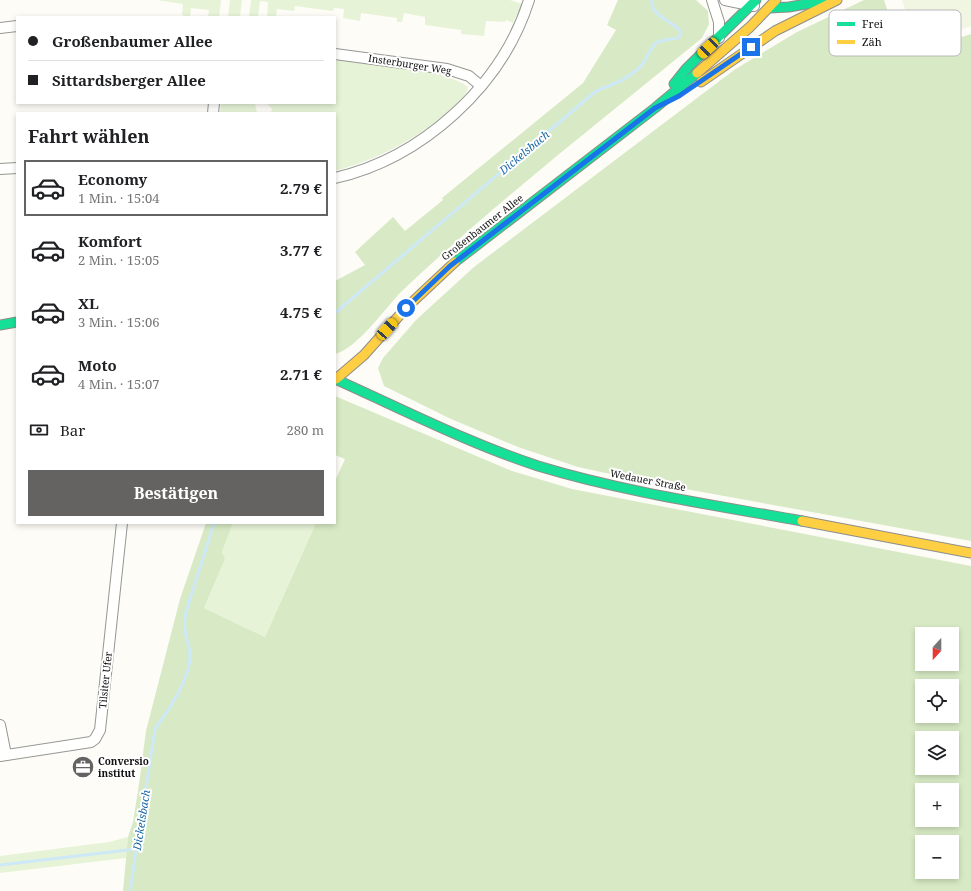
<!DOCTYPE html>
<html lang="de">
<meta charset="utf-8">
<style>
body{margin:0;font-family:"Noto Serif",serif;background:#f6f6f6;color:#202124;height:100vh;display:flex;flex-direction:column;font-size:15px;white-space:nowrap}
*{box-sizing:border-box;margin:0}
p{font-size:13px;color:#757577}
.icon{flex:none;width:22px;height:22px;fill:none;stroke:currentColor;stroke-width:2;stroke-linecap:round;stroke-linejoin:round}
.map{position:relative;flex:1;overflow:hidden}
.side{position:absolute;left:16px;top:112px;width:320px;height:412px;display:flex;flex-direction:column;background:#fff;border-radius:0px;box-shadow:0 2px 6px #0003}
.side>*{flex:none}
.top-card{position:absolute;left:16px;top:16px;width:320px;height:88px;border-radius:0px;box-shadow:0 2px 6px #0003;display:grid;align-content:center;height:88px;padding:0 12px;background:#fff}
.needle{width:26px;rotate:201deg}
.tools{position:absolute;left:915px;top:627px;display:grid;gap:8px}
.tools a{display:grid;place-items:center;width:44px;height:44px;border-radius:0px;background:#fff;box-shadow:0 2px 6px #0003;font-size:20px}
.end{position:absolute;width:18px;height:18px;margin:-9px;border:5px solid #1a73e8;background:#fff;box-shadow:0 0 0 2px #fff}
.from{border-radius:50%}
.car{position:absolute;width:12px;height:24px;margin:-12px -6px;border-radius:5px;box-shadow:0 0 3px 1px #0007;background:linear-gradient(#f5c518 24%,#345 0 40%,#f5c518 0 76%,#345 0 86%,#f5c518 0)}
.top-card b{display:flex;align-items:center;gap:14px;height:38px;font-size:15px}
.top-card b+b{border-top:1px solid #e0e0e0}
.top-card i{width:10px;height:10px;background:#202124}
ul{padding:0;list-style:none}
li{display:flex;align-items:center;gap:12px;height:56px;margin:0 8px 6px;padding:0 4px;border:2px solid transparent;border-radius:0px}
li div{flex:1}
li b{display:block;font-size:15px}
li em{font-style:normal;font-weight:700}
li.current{border-color:#646362}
li>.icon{width:36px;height:36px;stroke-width:1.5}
h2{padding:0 12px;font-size:18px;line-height:48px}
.pay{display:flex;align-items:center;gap:10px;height:44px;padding:0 12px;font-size:15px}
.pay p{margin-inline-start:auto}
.action{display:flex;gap:8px;margin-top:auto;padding:8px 12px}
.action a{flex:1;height:46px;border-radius:0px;background:#646362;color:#fff;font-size:16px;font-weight:700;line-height:46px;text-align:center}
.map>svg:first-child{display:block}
.green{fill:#e7f3d7}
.forest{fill:#d8eac5;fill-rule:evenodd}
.pitch{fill:#f0f6e1}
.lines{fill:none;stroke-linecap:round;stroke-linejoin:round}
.stream{stroke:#cde8f7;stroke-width:3}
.street-casing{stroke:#979795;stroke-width:12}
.fast-casing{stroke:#8e8d8b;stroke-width:11}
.slow-casing{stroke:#8e8d8b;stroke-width:11}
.street{stroke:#fffffe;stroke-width:10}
.fast{stroke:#16e098;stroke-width:9}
.slow{stroke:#ffcf43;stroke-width:9}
.route{stroke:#1a73e8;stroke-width:5}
.labels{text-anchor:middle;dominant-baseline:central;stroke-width:4;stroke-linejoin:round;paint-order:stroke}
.street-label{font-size:10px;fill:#111;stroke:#fff}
.poi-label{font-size:10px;font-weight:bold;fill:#111;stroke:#fff;text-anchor:start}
.water-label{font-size:11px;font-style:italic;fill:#1768a6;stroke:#fff}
.key{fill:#fff;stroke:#b8b8b8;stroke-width:1}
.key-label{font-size:11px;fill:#111}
</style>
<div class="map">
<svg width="971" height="891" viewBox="0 0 971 891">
<rect width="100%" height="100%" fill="#fdfcf7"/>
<g class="green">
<polygon points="157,0 221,0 219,17 208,17 209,10 191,8 190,17 182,15 183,4"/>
<polygon points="230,0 242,0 240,17 228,17"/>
<polygon points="251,0 510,0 522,4 513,23 506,20 505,22 486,21 484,36 461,34 461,30 425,25 425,17 404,13 402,22 397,22 397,18 361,13 360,21 343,18 344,9 334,8 333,11 295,6 294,11 277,9 276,17 267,17 268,2 260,1 258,17 249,17"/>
<path d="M 335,60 C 369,64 442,67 468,87 C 467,95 460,100 454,106 C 420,138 379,159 335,171 L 335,113 L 271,113 L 272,109 L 267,103 L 335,103 Z"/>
<polygon points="221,103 255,103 257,113 220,113"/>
<polygon points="233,523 316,523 265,637 204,608 225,559 222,552"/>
<polygon points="128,837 126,858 0,873 0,856 109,842"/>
</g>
<g class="forest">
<path d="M 618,0 L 696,0 L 708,11 L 709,24 L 702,38 C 601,121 497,201 402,291 C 384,309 358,348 335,354 L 335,281 L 365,265 L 355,252 L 393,217 L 405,231 L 443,200 L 442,198 L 583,83 L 616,30 L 607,25 Z"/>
<polygon points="864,0 884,0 903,56 971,34 971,541 647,482 578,467 518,447 451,419 384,386 378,368 383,358 416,320 474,267 734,70 797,32"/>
<path d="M 335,396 L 512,471 L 572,489 L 971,566 L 971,891 L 123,891 L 128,837 L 133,822 L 139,784 L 146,731 L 180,599 L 206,523 L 233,523 L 222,552 L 225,559 L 204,608 L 265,637 L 316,523 L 335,523 L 335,481 L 345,459 L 335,455 ZM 922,634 L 952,634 L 952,664 L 922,664 ZM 922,686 L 952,686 L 952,716 L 922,716 ZM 922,738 L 952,738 L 952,768 L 922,768 ZM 922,790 L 952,790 L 952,820 L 922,820 ZM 922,842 L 952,842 L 952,872 L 922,872 Z"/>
</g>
<polygon class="pitch" points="902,0 971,0 971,26 917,44"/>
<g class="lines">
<g class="stream">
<path d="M 335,313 L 596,91 C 614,84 632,78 644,62 C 648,56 650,48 656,43 C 664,38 671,41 679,37 L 681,32 C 674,22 649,15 652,0"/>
<polyline points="0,865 136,849"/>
<path d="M 130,891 L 155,729 C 168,712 189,679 190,658 C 191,648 185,638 185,628 C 184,623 185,617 186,612 L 214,523"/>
</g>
<g class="street-casing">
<g id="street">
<polyline points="712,0 719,22 719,38"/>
<polyline points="725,0 754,6"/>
<polyline points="0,28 17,26"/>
<polyline points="335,54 447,69 469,76 481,86"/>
<polyline points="213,113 214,103"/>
<polyline points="0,169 17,168"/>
<path d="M 335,178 C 422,158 502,86 529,0"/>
<polyline points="0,725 6,755"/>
<polyline points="0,756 91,742 95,739 100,730 122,523"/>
</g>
</g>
<g class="fast-casing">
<g id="fast">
<polyline points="769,8 789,7 823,1"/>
<polyline points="674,84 686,69 756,0"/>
<polyline points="455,262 655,108 697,73"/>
<polyline points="0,325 17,322"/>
<path d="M 335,379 C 402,409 468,443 538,466 C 624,492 714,505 802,521"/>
</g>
</g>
<g class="slow-casing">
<g id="slow">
<polyline points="697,73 750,27 776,0"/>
<polyline points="701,82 775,31 837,0"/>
<polyline points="336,379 364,355 406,308 455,262"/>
<polyline points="802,521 971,553"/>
</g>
</g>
<use href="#street" class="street"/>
<use href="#fast" class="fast"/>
<use href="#slow" class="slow"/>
</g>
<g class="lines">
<polyline class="route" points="406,308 450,266 655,108 679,96 751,47"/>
</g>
<defs>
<g id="office-disc" transform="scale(1.15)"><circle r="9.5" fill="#646362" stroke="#fff"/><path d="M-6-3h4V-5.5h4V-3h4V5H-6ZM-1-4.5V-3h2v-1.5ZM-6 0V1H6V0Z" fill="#fff"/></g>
</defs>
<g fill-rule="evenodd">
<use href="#office-disc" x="83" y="767"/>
</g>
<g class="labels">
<g class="street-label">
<text transform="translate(410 64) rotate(9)">Insterburger Weg</text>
<text transform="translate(482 227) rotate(-38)">Großenbaumer Allee</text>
<text transform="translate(648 480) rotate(11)">Wedauer Straße</text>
<text transform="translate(105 680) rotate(-84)">Tilsiter Ufer</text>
</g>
<g class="poi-label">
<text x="98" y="761">Conversio<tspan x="98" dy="12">institut</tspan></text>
</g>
<g class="water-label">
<text transform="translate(524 152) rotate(-40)">Dickelsbach</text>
<text transform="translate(141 820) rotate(-81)">Dickelsbach</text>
</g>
</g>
<rect x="829" y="10" width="132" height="46" rx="6" class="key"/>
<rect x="837" y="22" width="18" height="4" fill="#16e098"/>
<rect x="837" y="40" width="18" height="4" fill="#ffcf43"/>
<g class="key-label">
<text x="862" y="28">Frei</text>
<text x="862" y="46">Zäh</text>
</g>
</svg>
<div class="tools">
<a><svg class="needle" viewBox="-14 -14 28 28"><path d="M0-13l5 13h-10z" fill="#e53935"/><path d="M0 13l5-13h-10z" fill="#757577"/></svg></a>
<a><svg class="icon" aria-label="locate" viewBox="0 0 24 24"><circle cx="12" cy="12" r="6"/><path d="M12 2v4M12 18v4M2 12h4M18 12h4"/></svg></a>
<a><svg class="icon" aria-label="layers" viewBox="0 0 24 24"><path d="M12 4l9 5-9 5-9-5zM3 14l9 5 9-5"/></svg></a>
<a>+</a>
<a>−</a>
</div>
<i class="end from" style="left:406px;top:308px"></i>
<i class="end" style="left:751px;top:47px"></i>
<i class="car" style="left:708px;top:48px;rotate:226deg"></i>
<i class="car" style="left:387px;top:329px;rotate:42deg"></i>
<div class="top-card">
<b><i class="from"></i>Großenbaumer Allee</b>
<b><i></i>Sittardsberger Allee</b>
</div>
<section class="side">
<h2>Fahrt wählen</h2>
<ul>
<li class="current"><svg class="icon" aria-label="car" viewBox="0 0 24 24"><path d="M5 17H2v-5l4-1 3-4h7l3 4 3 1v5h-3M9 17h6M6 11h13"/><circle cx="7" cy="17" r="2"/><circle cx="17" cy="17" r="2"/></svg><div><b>Economy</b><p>1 Min. · 15:04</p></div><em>2.79 €</em></li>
<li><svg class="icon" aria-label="car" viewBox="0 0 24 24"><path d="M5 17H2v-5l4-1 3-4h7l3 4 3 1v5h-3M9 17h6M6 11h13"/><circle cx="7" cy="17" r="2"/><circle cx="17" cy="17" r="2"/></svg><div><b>Komfort</b><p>2 Min. · 15:05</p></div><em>3.77 €</em></li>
<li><svg class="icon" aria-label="car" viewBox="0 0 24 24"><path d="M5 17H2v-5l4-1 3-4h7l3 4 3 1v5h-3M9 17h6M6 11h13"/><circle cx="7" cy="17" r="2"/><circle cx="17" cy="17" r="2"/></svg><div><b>XL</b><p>3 Min. · 15:06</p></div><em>4.75 €</em></li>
<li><svg class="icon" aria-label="car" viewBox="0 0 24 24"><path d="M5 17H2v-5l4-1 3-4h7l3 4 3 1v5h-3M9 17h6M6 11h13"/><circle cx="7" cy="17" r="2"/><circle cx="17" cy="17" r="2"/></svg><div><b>Moto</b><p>4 Min. · 15:07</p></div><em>2.71 €</em></li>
</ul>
<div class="pay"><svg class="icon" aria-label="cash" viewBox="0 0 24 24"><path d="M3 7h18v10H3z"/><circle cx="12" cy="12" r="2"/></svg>Bar<p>280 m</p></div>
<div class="action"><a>Bestätigen</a></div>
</section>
</div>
